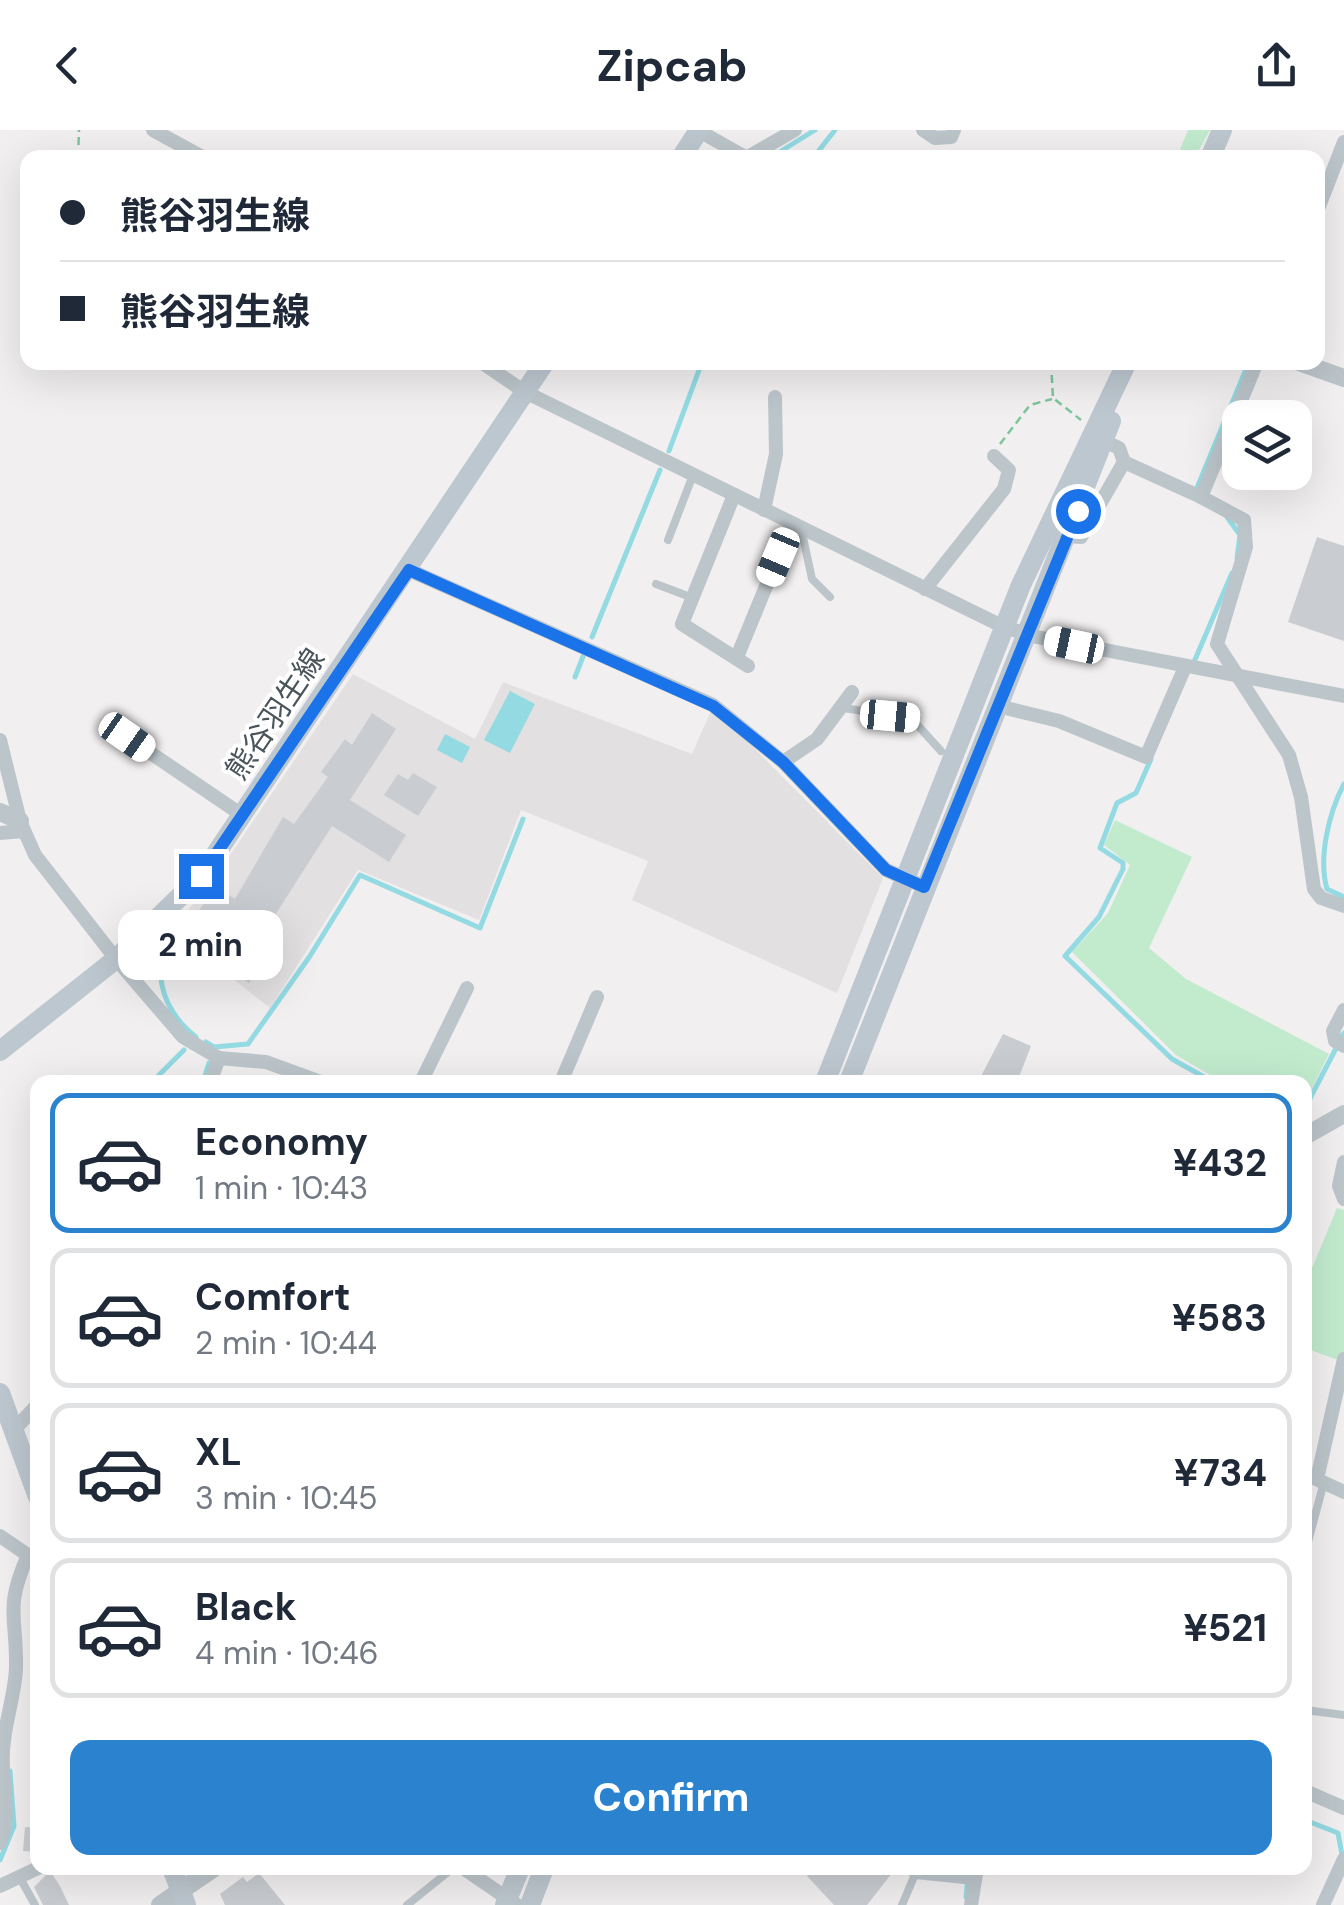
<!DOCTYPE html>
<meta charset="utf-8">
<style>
body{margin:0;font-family:"DM Sans","Noto Sans JP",sans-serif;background:#f2f2f3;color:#1f2937;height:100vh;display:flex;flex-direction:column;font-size:38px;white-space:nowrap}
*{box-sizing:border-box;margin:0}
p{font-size:32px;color:#747a83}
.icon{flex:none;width:55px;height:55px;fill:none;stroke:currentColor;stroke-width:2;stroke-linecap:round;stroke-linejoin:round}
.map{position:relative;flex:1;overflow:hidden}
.sheet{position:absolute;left:30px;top:945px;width:1282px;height:800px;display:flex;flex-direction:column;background:#fff;border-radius:20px;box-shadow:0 10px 40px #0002}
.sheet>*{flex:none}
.guide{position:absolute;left:20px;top:20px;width:1305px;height:220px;border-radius:20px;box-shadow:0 10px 40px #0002;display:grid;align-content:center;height:220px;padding:0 40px;background:#fff}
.fabs{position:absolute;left:1222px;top:270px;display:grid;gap:20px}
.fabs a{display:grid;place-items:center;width:90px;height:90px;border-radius:20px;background:#fff;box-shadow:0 10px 40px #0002;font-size:50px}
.end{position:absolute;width:45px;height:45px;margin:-22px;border:12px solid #1a73e8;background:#fff;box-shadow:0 0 0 5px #fff}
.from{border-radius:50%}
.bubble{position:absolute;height:70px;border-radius:20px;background:#fff;box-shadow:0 10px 40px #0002;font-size:32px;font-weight:700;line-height:70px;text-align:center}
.car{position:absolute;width:30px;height:60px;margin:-30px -15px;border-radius:12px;box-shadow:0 0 8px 2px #0007;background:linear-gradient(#fff 24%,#345 0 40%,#fff 0 76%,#345 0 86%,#fff 0)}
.guide b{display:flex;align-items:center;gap:35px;height:95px;font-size:38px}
.guide b+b{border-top:2px solid #e0e1e3}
.guide i{width:25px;height:25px;background:#1f2937}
ul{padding:18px 0 0;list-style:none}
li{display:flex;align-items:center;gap:30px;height:140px;margin:0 20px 15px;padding:0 20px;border:5px solid #e0e1e3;border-radius:20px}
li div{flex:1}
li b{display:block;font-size:38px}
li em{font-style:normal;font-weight:700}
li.active{border-color:#2b83cf}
li>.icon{width:90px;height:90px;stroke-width:1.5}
.button{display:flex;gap:20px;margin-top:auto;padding:20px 40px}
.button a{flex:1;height:115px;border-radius:20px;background:#2b83cf;color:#fff;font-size:40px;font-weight:700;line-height:115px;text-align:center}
header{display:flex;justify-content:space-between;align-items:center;height:130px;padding:0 40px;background:#fff;font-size:45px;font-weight:700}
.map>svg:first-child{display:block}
.education{fill:#e2e0e1}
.green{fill:#c2ebce}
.water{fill:#93dae3}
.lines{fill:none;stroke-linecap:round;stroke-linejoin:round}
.stream{stroke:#93dae3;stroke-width:5}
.building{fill:#c9cdd1}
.path{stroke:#7dc59b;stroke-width:2.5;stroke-dasharray:8 5;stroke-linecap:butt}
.service{stroke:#bcc5ca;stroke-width:8}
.minor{stroke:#bcc5ca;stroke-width:14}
.tertiary{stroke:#bcc5ca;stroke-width:18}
.secondary{stroke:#bdc7cf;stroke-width:20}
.route{stroke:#1a73e8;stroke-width:12}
.labels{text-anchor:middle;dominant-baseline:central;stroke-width:8;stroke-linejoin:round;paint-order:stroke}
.street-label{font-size:30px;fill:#49545b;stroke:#fff}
</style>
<header><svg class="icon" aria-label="back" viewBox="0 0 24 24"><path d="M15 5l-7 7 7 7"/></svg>Zipcab<svg class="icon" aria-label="share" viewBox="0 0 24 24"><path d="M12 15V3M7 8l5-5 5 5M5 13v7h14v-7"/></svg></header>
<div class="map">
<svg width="1344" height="1775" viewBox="0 0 1344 1775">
<rect width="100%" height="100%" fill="#f1efef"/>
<polygon class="education" points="353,544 475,609 503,552 692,624 711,581 747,611 883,748 837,863 632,770 648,731 521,680 479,790 358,740 270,878 172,801 226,731"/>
<g class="green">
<polygon points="1188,0 1210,0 1195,27 1177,27"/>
<polygon points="1115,690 1192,727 1149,818 1186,849 1329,924 1305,972 1305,952 1222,952 1176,925 1072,822 1108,783 1130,735 1104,715"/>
<polygon points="1337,1078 1344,1080 1344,1223 1338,1230 1305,1218 1305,1155"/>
</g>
<g class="water">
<polygon points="510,561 535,574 510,623 484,610"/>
<polygon points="445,604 470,617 462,633 437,620"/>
</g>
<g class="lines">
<g class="stream">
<polyline points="770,28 815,0"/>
<polyline points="813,28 835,0"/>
<polyline points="669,321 702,232"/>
<polyline points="1197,358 1249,232"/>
<polyline points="1227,387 1240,405 1237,428"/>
<polyline points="592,507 660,340"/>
<polyline points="1194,532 1232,443"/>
<polyline points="575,547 584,524"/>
<polyline points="1151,629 1136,663 1117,673 1100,718 1123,733 1123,739 1099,787 1065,826 1172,929 1213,952"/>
<path d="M 1344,654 C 1329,682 1318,728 1327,759 L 1344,767"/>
<path d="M 171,795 C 151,837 159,878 196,907"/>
<polyline points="206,912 214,917 248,914 310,826 360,745 480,798 523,689"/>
<polyline points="152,952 184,920"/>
<polyline points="203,952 209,933"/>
<polyline points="1305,978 1344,903"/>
<polyline points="1305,1690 1338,1703 1343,1730"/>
<polyline points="0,1730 14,1696 10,1641"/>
<polyline points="966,1767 969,1738"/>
</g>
</g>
<g class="building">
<polygon points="1317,407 1344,416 1344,511 1288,492"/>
<polygon points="372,583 396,599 350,670 406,705 389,732 332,696 270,793 284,802 249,853 224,836 227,831 182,802 217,757 235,769 283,687 294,694 328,647 321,642 345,609 352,615"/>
<polygon points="413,643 437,657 418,686 384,665 398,644 408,650"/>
<polygon points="1003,904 1031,916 1017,952 978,952"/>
<polygon points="25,1697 38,1698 38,1722 23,1721"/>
<polygon points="813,1738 896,1738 867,1775 834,1775 807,1746"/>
<polygon points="50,1741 60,1756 69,1775 43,1775 34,1757"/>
<polygon points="259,1743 285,1775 225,1775 220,1764 243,1747 247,1752"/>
</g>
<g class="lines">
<g class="path">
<polyline points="78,28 79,0"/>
<polyline points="1051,232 1053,268 1081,290"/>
<polyline points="884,239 916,232"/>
<polyline points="1000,314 1030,275 1052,269"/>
</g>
<g class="service">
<polyline points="801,398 812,449 830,467"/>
<polyline points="668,410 693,345"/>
<polyline points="656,454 693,468"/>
<polyline points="843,578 911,588 941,621"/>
<polyline points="1305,1423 1324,1352"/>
<polyline points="1305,1580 1344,1585"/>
<polyline points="373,1738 374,1738"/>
<polyline points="20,1748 35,1775"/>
<polyline points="407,1775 453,1738"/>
<polyline points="902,1775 916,1742"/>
</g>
<g class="minor">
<polyline points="153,0 204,28"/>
<polyline points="923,0 935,8 951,7 954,0"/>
<polyline points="699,1 747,28"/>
<polyline points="746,28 795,0"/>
<polyline points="1318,79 1344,12"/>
<polyline points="481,232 525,262 1004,497 1037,507 1344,566"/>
<polyline points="1257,232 1201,367 1244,390 1246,417 1217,514 1289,625 1301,667 1314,759 1321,768 1344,776"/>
<polyline points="1104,311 1119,318 1124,332 1201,367"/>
<polyline points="734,365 682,494 748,536"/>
<polyline points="764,380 776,324 775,267"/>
<polyline points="1067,406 1081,407 1124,332"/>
<polyline points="409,440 713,575 783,632 886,740 925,757"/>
<polyline points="925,459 1004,359 1009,340 994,326"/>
<polyline points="737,527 792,393"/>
<polyline points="998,576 1059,591 1146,627 1185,537"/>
<polyline points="127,607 242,685"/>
<polyline points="0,610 20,691 35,725 116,829 183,907 219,928 266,932 321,952"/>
<polyline points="783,632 817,609 852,562"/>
<polyline points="0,703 24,701"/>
<polyline points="1344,880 1333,901 1335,911 1344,916"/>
<polyline points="210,952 219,928"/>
<polyline points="421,952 467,858"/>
<polyline points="561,952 597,867"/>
<polyline points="1344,1032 1339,1056 1344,1069"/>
<polyline points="14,1300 38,1274"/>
<polyline points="1305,1344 1344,1362"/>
<polyline points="1317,1349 1344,1229"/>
<polyline points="0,1406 38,1432"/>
<polyline points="1305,1661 1344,1678"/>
<path d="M 0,1713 C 12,1682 1,1653 3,1622 C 4,1593 15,1566 16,1538 C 17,1485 4,1480 28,1425"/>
<polyline points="463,1738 517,1775"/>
<polyline points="911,1738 916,1742 974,1748"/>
<polyline points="0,1756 38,1738"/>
<polyline points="971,1775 977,1738"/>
<polyline points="1323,1775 1344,1729"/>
</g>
<g class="tertiary">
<polyline points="1299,232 1344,248"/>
<polyline points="0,682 20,691"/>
<polyline points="1305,1006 1344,984"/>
<polyline points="160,1775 214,1738"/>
</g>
<g class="secondary">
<polyline points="681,28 699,0"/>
<polyline points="1210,28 1222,0"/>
<polyline points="0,921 116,829 201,746 545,232"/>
<polyline points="825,952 1021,455 1127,232"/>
<polyline points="849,952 1111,291"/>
<polyline points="0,1263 38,1367"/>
<polyline points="172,1738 186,1775"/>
<polyline points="505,1775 520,1738"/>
<polyline points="530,1775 544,1738"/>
</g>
</g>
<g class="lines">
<polyline class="route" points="201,746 409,440 713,576 783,632 886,740 924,757 1078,381"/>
</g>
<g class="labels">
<g class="street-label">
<text transform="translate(275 584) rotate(-56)">熊谷羽生線</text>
</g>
</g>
</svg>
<div class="fabs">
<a><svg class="icon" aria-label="layers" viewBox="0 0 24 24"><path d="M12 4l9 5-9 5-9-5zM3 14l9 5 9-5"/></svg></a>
</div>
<i class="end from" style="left:1078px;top:381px"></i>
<i class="end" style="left:201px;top:746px"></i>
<div class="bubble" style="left:118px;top:780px;width:165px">2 min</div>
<i class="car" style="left:778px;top:427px;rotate:203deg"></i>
<i class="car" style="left:1074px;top:515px;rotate:282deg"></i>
<i class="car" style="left:890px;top:586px;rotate:95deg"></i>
<i class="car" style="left:127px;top:607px;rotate:125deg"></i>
<div class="guide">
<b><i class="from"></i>熊谷羽生線</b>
<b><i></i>熊谷羽生線</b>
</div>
<section class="sheet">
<ul>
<li class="active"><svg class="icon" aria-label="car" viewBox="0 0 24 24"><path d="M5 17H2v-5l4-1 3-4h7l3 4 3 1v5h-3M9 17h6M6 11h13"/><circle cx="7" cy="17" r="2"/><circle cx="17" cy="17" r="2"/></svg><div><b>Economy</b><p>1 min · 10:43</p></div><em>¥432</em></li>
<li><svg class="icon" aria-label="car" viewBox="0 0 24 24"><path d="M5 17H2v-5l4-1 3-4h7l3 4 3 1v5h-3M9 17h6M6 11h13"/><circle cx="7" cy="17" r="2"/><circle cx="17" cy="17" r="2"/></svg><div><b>Comfort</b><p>2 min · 10:44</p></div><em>¥583</em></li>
<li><svg class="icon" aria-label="car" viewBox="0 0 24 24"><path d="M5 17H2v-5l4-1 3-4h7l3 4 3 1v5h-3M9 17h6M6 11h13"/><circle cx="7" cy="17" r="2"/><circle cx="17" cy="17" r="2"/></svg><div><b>XL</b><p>3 min · 10:45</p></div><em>¥734</em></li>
<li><svg class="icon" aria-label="car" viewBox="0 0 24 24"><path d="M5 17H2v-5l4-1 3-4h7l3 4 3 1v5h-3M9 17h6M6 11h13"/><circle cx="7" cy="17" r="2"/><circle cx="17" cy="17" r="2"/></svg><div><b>Black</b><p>4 min · 10:46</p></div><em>¥521</em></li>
</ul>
<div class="button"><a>Confirm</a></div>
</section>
</div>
